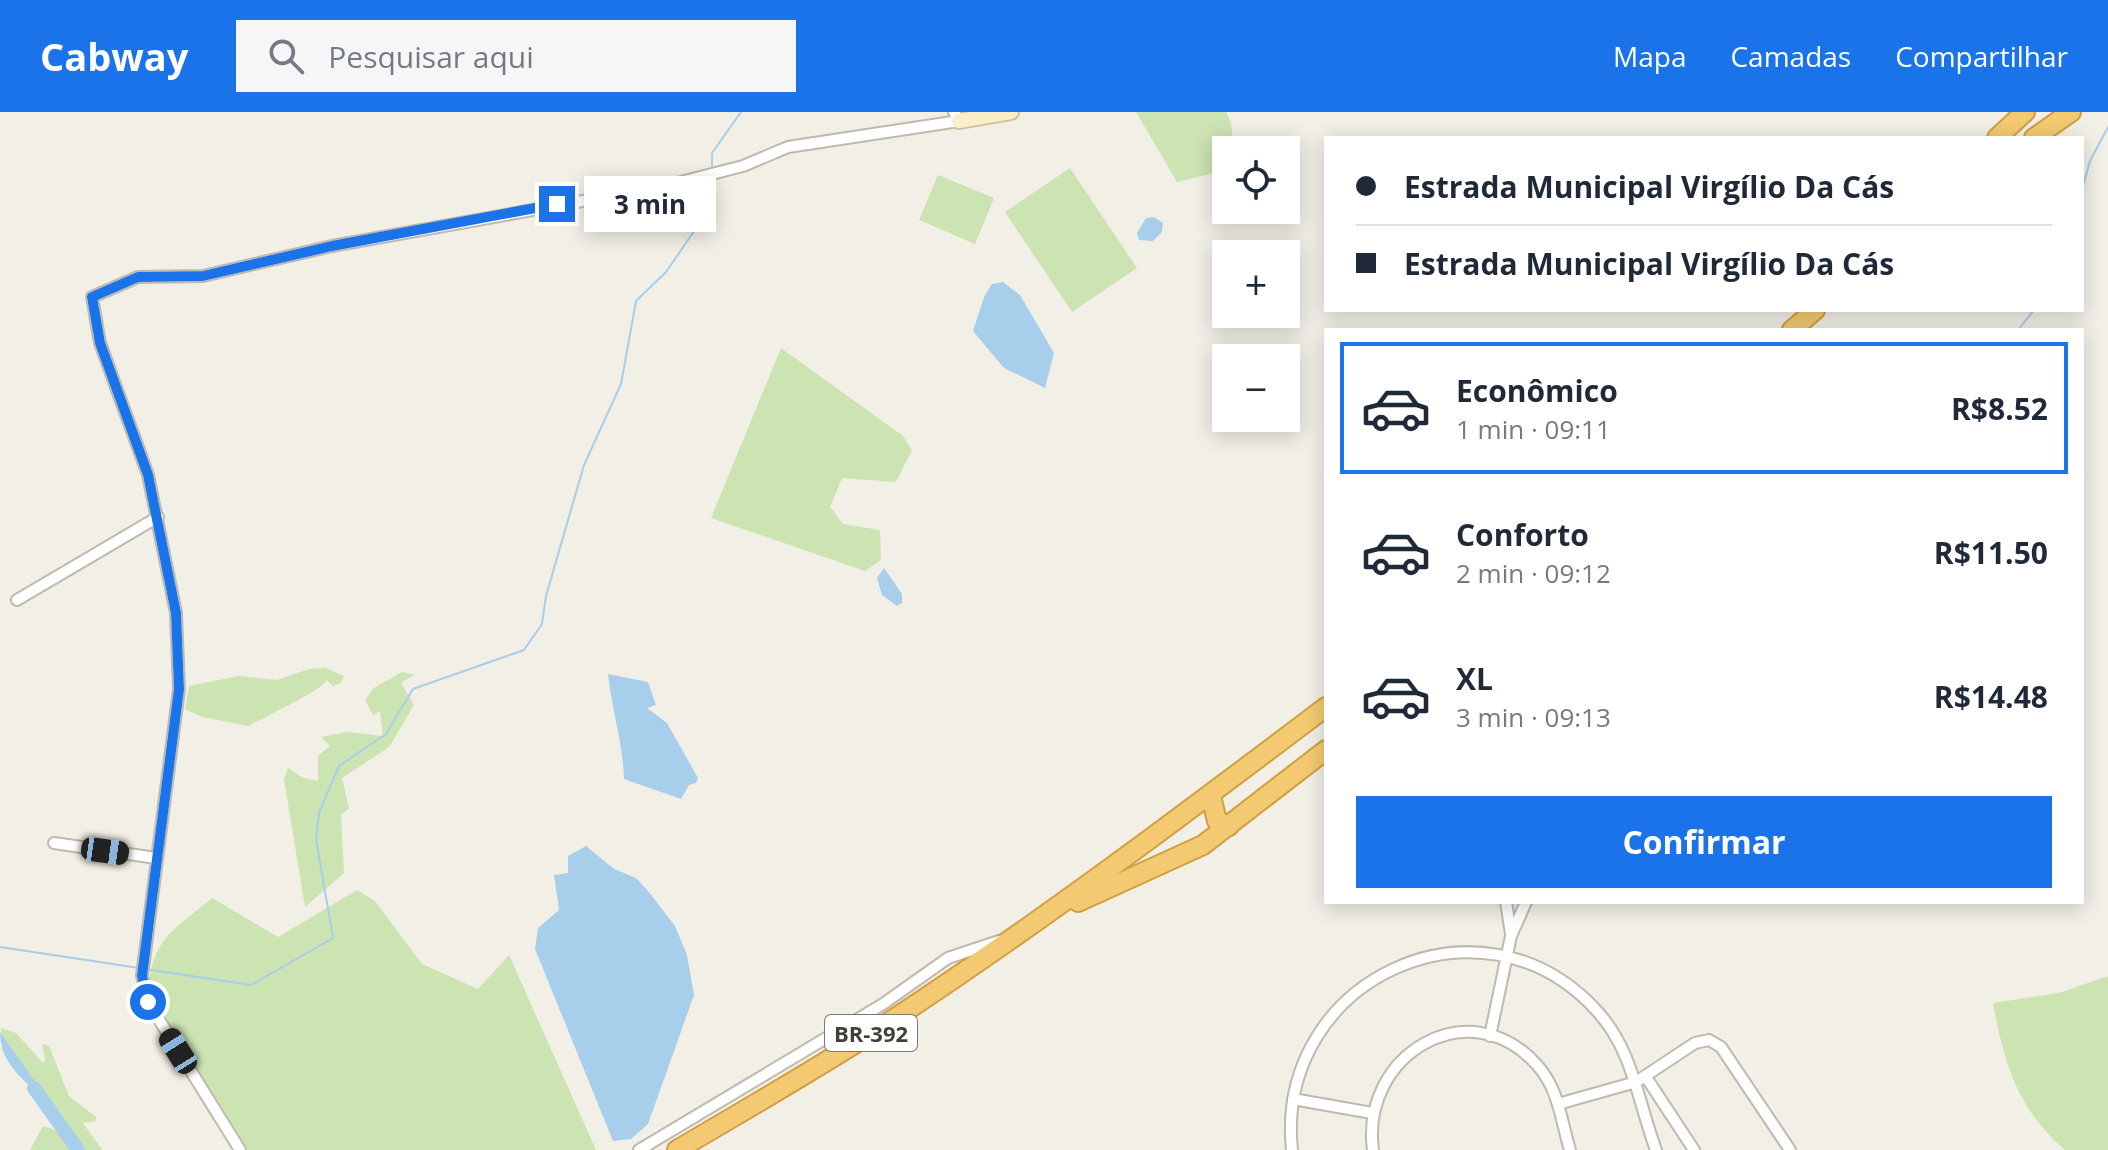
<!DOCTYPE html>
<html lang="pt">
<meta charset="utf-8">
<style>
body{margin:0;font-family:"Open Sans",sans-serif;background:#f6f6f7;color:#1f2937;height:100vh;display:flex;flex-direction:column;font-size:30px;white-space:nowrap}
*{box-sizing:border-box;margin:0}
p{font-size:26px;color:#747a83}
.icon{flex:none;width:44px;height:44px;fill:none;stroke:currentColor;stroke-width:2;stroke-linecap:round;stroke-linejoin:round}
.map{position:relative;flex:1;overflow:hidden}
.details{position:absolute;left:1324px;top:216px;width:760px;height:576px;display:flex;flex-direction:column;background:#fff;border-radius:0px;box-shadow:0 4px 20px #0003}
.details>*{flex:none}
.top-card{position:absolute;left:1324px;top:24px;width:760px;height:176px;border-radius:0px;box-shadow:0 4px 20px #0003;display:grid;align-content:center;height:176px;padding:0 32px;background:#fff}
.tools{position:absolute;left:1212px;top:24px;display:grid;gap:16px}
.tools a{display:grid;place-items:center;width:88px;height:88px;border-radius:0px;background:#fff;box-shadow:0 4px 20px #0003;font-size:40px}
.end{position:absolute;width:36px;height:36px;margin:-18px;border:10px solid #1a73e8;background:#fff;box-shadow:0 0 0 4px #fff}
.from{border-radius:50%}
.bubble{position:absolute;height:56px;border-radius:0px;background:#fff;box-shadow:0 4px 20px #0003;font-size:26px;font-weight:700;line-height:56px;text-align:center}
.car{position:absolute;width:24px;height:48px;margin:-24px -12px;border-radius:10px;box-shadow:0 0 6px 2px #0007;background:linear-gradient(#222 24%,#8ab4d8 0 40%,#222 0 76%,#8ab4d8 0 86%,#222 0)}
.top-card b{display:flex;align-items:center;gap:28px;height:76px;font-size:30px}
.top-card b+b{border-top:2px solid #e0e1e3}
.top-card i{width:20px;height:20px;background:#1f2937}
ul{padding:14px 0 0;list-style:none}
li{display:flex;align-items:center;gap:24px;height:132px;margin:0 16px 12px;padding:0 16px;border:4px solid transparent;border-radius:0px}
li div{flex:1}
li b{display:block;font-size:30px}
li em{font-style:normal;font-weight:700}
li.current{border-color:#1a73e8}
li>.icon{width:72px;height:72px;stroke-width:1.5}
.cta{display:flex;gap:16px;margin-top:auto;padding:16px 32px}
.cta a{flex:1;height:92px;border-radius:0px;background:#1a73e8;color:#fff;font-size:32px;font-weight:700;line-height:92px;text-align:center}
header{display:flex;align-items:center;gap:48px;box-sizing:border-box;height:112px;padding:0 40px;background:#1a73e8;color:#fff}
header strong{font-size:38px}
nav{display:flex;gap:44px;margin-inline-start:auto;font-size:28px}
.search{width:560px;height:72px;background:#f6f6f7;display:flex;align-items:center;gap:20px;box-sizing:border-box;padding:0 28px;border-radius:0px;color:#747a83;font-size:30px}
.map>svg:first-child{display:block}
.green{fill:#cce3b2}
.water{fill:#a7ceea}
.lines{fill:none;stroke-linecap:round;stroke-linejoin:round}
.stream{stroke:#a7ceea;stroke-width:2}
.river{stroke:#a7ceea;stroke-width:14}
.street-casing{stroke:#c0b9ad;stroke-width:14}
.secondary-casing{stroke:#cec299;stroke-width:18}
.highway-casing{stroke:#d19f41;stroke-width:22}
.street{stroke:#fff;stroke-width:10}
.secondary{stroke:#faefc8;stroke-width:14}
.highway{stroke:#f3ca71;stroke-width:18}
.route{stroke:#1a73e8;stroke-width:10}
.labels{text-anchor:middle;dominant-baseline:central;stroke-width:7;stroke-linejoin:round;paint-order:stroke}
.shield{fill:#fff;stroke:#7c7972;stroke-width:2}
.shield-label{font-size:22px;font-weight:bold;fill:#443f36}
</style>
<header>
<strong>Cabway</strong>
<div class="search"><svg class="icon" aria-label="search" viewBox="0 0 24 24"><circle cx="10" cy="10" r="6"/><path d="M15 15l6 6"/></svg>Pesquisar aqui</div>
<nav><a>Mapa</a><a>Camadas</a><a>Compartilhar</a></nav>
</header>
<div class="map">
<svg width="2108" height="1038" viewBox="0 0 2108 1038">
<rect width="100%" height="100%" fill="#f2efe7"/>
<g class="green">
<polygon points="1136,0 1226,0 1231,11 1234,38 1226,38 1226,58 1177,70"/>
<polygon points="1070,56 1137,156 1072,200 1005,100"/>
<polygon points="938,63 994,86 975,132 919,108"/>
<polygon points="781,236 903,324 912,338 896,370 842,366 830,395 843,412 880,418 881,448 865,459 711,406"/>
<path d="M 325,556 L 344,564 L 341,571 L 333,574 L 327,568 C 318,581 267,603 249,614 L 202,605 L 185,597 L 189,574 L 239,564 L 277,568 L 309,557 Z"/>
<polygon points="402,560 414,563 401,571 414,593 389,635 342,666 349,696 341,703 344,761 305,795 284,667 288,656 303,666 318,669 318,644 330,634 321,625 347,620 383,624 380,599 373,603 365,588 374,576"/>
<path d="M 357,778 L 375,789 L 422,852 L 478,877 L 509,843 L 596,1038 L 246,1038 L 149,879 C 150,828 175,817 212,786 L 278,825 Z"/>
<path d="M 2108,864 L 2108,1038 L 2065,1038 C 2017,997 2004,950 1993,891 L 2059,881 Z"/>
<polygon points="1,916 16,921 42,950 45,949 42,932 49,934 69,984 96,1005 96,1009 83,1011 102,1038 83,1038 2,927"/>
<polygon points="43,1014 60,1020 74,1038 30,1038"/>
</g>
<g class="water">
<polygon points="1154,105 1163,111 1162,120 1153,129 1139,128 1137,121 1146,106"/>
<polygon points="1003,170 1020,183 1054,241 1045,276 1004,256 973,219 984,185 992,172"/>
<polygon points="884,456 902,482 902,491 897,494 882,483 877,466"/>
<path d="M 608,562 L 648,570 L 656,593 L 647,596 L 667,611 L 698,666 L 696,671 L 689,673 L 681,687 L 624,667 C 623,631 612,599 608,562 Z"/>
<polygon points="586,734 614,757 636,766 648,779 675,814 687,843 694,883 648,1012 631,1027 613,1029 535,837 538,816 559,798 554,763 568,761 568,744"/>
<path d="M 0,920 L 83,1038 L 74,1038 C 62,1023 58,1006 50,995 C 30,970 0,956 0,920 Z"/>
</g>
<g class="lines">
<g class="stream">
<polyline points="712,58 712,41 741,0"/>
<polyline points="2082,78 2090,49 2108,15"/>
<polyline points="2018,218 2034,198"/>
<polyline points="0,835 139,856"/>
<polyline points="145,857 251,873 333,826 316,727 319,701 339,654 386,622 413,577 524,538 542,512 546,484 584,353 621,272 636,189 666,160 712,93 712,68"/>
</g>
<polyline class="river" points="34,976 78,1038"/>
<g class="street-casing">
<g id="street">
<polyline points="17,488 158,405"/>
<polyline points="54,731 156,746"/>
<polyline points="1506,790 1511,822"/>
<polyline points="1490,924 1511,824 1526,790"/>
<polyline points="1646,965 1694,1038"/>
<polyline points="1293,987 1372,1001"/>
<polyline points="1558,992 1636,970 1695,931 1709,928 1721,935 1790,1038"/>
<polyline points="240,1038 148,890 142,864 179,577 176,501 148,363 100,231 92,185 138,165 203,164 332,134 661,75 743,54 788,35 959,9 954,0"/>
<polyline points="639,1038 883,892 948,846 999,829"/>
<path d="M 1292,1038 C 1274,868 1481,771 1597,899 C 1633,938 1638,990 1656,1038"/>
<path d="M 1373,1038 C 1360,943 1469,877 1537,953 C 1559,977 1561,1009 1570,1038"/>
</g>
</g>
<g class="secondary-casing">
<polyline id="secondary" points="959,9 1011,0"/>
</g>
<g class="highway-casing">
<g id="highway">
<polyline points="1997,26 2025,0"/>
<polyline points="2034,26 2071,0"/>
<polyline points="1792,218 1815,198"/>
<polyline points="1211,684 1217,709 1229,714"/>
<polyline points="1078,790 1203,733 1326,638"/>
<path d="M 677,1038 C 748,996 820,955 889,910 C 1040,811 1183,703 1326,595"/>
</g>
</g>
<use href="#street" class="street"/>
<use href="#secondary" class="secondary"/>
<use href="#highway" class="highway"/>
</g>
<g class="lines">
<polyline class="route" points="148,890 142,864 179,577 176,501 148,363 100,231 92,185 138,165 203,164 332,134 557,92"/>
</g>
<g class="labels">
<rect class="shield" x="825" y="903" width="92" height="36" rx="6"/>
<g class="shield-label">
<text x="871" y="921">BR-392</text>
</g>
</g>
</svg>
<div class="tools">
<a><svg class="icon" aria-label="locate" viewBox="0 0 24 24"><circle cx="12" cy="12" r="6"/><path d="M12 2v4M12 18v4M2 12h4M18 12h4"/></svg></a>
<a>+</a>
<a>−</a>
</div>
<i class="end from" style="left:148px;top:890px"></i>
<i class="end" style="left:557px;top:92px"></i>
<div class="bubble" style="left:584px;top:64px;width:132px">3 min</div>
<i class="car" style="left:105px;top:739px;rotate:98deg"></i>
<i class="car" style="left:178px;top:939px;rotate:328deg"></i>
<div class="top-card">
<b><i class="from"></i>Estrada Municipal Virgílio Da Cás</b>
<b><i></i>Estrada Municipal Virgílio Da Cás</b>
</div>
<section class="details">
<ul>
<li class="current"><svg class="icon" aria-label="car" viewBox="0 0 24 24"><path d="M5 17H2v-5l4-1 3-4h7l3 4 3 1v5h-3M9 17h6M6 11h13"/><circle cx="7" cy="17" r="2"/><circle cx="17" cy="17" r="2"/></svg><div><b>Econômico</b><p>1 min · 09:11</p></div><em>R$8.52</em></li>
<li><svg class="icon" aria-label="car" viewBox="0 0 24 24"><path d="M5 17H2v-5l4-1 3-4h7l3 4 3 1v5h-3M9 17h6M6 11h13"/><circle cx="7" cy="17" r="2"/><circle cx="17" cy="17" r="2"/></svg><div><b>Conforto</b><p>2 min · 09:12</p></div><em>R$11.50</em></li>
<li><svg class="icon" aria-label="car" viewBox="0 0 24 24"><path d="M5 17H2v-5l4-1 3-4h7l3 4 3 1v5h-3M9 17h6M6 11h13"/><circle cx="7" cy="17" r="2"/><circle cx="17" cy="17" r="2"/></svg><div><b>XL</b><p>3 min · 09:13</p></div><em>R$14.48</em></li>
</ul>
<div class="cta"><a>Confirmar</a></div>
</section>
</div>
